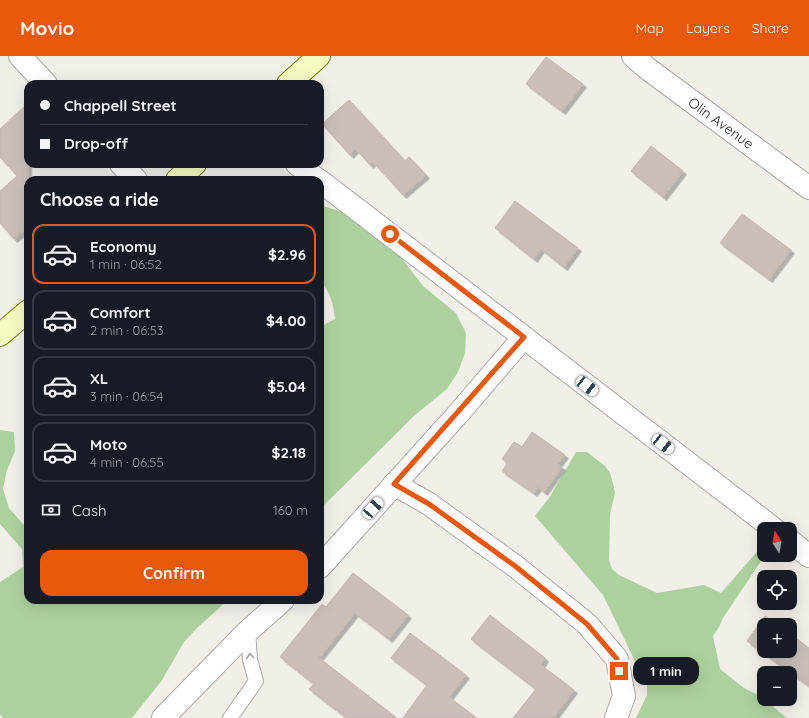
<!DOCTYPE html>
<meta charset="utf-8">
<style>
body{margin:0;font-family:Quicksand,sans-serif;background:#242831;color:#f1f3f6;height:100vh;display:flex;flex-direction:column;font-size:15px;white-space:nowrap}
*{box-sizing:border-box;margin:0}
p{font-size:13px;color:#9ea1a6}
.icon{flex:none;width:22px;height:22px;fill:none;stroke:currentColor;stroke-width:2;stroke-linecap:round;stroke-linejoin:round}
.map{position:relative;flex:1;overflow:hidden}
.drawer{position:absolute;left:24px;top:120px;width:300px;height:428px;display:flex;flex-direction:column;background:#171b24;border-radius:12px;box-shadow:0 4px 16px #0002}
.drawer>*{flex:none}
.top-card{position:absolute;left:24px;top:24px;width:300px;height:88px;border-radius:12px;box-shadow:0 4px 16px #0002;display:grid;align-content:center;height:88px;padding:0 16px;background:#171b24}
.needle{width:26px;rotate:349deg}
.tools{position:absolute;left:757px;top:466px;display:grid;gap:8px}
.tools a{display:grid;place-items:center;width:40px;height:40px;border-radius:8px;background:#171b24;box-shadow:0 4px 16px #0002;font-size:20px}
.end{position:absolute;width:18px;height:18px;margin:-9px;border:5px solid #ea580c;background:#fff;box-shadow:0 0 0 2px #fff}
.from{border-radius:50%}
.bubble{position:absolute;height:28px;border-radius:12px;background:#171b24;box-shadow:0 4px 16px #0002;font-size:13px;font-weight:700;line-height:28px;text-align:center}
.car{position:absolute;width:12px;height:24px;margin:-12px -6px;border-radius:5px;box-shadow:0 0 3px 1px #0007;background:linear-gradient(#fff 24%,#345 0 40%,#fff 0 76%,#345 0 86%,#fff 0)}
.top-card b{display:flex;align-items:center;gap:14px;height:38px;font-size:15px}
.top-card b+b{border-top:1px solid #363941}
.top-card i{width:10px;height:10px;background:#f1f3f6}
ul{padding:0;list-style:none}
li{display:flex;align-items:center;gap:12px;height:60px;margin:0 8px 6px;padding:0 8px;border:2px solid #363941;border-radius:12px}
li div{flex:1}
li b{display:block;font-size:15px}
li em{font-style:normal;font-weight:700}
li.active{border-color:#ea580c}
li>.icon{width:36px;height:36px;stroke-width:1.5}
h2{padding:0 16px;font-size:18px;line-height:48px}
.pay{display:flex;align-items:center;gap:10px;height:44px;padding:0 16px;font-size:15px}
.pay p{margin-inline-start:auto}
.primary-button{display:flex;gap:8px;margin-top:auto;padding:8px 16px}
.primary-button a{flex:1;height:46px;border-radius:12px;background:#ea580c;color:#fff;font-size:16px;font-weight:700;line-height:46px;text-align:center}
header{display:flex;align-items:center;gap:24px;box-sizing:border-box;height:56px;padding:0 20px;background:#ea580c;color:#fff}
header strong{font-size:19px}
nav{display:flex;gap:22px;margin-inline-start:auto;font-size:14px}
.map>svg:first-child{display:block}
.forest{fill:#add19e}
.building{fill:#c7bfb8;stroke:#c4b6ab;filter:url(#shadow)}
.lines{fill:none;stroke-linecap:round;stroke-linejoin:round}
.lane-casing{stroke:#a9a9a9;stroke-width:16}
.street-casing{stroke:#a9a9a9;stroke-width:24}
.secondary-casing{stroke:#707d05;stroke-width:24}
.lane{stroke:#fff;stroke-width:14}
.street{stroke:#fff;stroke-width:22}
.secondary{stroke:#f7fabf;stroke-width:22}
.oneway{stroke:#9c9c9c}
.route{stroke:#ea580c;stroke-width:5}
.labels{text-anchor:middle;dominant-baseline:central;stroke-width:3;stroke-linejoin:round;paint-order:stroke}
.street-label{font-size:14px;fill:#222;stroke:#fff}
</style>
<header>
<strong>Movio</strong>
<nav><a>Map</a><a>Layers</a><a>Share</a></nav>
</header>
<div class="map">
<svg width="809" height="662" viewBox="0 0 809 662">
<defs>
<filter id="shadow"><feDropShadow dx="3.5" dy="3.5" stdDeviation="0" flood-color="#0004"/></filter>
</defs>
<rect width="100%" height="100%" fill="#f2efe9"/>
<g class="forest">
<path d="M 320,149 L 352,159 L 397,196 L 423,230 L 456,257 L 466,277 L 465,297 L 458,316 L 447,333 L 415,359 L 320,453 L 320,271 L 335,263 C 333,247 331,237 320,225 Z"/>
<polygon points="0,374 14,376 15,395 7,414 3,433 9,452 28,474 28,544 228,544 197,572 184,586 162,624 132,662 3,662 0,658 0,526 23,511 22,493 0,468"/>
<polygon points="576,396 587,396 605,410 610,417 613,427 615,437 610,458 609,504 612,513 619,519 657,537 704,529 721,537 762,490 764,492 765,499 723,562 719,571 713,580 720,613 744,632 760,640 787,662 636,662 647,639 647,630 603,539 535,460 549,442"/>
</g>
<g class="building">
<polygon points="546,1 583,28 562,55 526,28"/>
<polygon points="349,44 405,105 409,101 426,119 403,139 373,106 370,109 356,93 350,99 322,68"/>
<polygon points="28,47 28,171 14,183 0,167 0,135 17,120 0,101 0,73"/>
<polygon points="651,90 683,115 663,141 631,115"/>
<polygon points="515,145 578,192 564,211 541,193 534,203 495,172"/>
<polygon points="742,158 791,194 769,223 720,187"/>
<polygon points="532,376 565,399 558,408 562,411 544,436 538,431 534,437 502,415 508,407 502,403 514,386 522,391"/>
<polygon points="353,517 408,559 389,583 355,557 319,602 397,662 347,662 309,633 314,628 280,601 322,548 326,551"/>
<polygon points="490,559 545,602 541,609 574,634 553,662 513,662 536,633 471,583"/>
<polygon points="765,560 777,569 764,569 764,595 790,595 790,578 809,592 809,630 747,585"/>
<polygon points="410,577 466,619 449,641 477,662 403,662 427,629 391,602"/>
</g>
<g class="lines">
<g class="lane-casing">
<polyline id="lane" points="230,662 256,625 250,604 248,575"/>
</g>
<g class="street-casing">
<g id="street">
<polyline points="20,0 46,28"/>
<polyline points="633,0 648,13 809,132"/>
<polyline points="121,108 136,124"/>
<polyline points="297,108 318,124"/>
<polyline points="320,125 774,473"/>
<polyline points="394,428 429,448 515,510 587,568 617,603 624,640 616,662"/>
<polyline points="790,485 809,500"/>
<polyline points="320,511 457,359 524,281"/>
<polyline points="163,662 248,575 283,544"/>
</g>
</g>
<g class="secondary-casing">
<g id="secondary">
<polyline points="288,28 319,0"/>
<polyline points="177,124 195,108"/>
<polyline points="0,279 28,255"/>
</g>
</g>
<use href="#lane" class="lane"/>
<use href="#street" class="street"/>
<use href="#secondary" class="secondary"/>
</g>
<defs><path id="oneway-chevron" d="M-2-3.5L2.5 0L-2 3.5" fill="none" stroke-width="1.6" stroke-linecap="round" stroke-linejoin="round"/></defs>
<use class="oneway" href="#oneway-chevron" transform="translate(250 600) rotate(-98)"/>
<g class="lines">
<polyline class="route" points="390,178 524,281 394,428 429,448 515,510 587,568 617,603 619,615"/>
</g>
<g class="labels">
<g class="street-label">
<text transform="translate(721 67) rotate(36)">Olin Avenue</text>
</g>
</g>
</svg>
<div class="tools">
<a><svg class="needle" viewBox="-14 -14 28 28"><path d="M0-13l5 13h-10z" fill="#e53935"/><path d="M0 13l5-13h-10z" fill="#9ea1a6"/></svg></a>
<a><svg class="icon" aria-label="locate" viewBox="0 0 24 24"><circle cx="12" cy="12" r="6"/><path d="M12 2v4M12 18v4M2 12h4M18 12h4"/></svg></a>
<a>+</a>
<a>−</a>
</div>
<i class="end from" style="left:390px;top:178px"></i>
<i class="end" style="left:619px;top:615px"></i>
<div class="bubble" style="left:633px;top:601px;width:66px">1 min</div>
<i class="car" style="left:587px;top:330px;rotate:128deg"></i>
<i class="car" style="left:663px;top:388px;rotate:128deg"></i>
<i class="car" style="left:373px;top:452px;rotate:42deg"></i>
<div class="top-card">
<b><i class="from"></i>Chappell Street</b>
<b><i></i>Drop-off</b>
</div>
<section class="drawer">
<h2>Choose a ride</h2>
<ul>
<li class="active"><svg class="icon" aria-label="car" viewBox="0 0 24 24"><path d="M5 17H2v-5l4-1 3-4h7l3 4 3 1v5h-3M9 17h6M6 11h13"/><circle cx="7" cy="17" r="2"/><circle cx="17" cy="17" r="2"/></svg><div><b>Economy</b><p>1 min · 06:52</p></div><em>$2.96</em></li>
<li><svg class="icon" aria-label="car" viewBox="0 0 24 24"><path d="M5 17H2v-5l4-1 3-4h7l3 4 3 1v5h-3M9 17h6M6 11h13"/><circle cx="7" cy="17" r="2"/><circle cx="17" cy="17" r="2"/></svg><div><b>Comfort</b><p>2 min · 06:53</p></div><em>$4.00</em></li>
<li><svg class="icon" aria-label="car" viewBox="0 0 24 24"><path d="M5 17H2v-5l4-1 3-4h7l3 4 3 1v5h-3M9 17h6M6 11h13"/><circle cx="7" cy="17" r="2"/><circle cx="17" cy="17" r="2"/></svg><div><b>XL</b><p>3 min · 06:54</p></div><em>$5.04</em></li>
<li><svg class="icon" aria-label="car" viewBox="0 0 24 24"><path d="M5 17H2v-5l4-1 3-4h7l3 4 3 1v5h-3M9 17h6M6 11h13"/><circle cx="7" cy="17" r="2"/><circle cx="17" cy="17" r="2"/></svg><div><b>Moto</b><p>4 min · 06:55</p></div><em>$2.18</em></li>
</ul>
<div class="pay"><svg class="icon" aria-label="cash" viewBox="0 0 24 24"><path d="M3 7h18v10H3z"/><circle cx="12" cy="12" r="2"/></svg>Cash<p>160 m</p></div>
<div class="primary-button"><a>Confirm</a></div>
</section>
</div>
